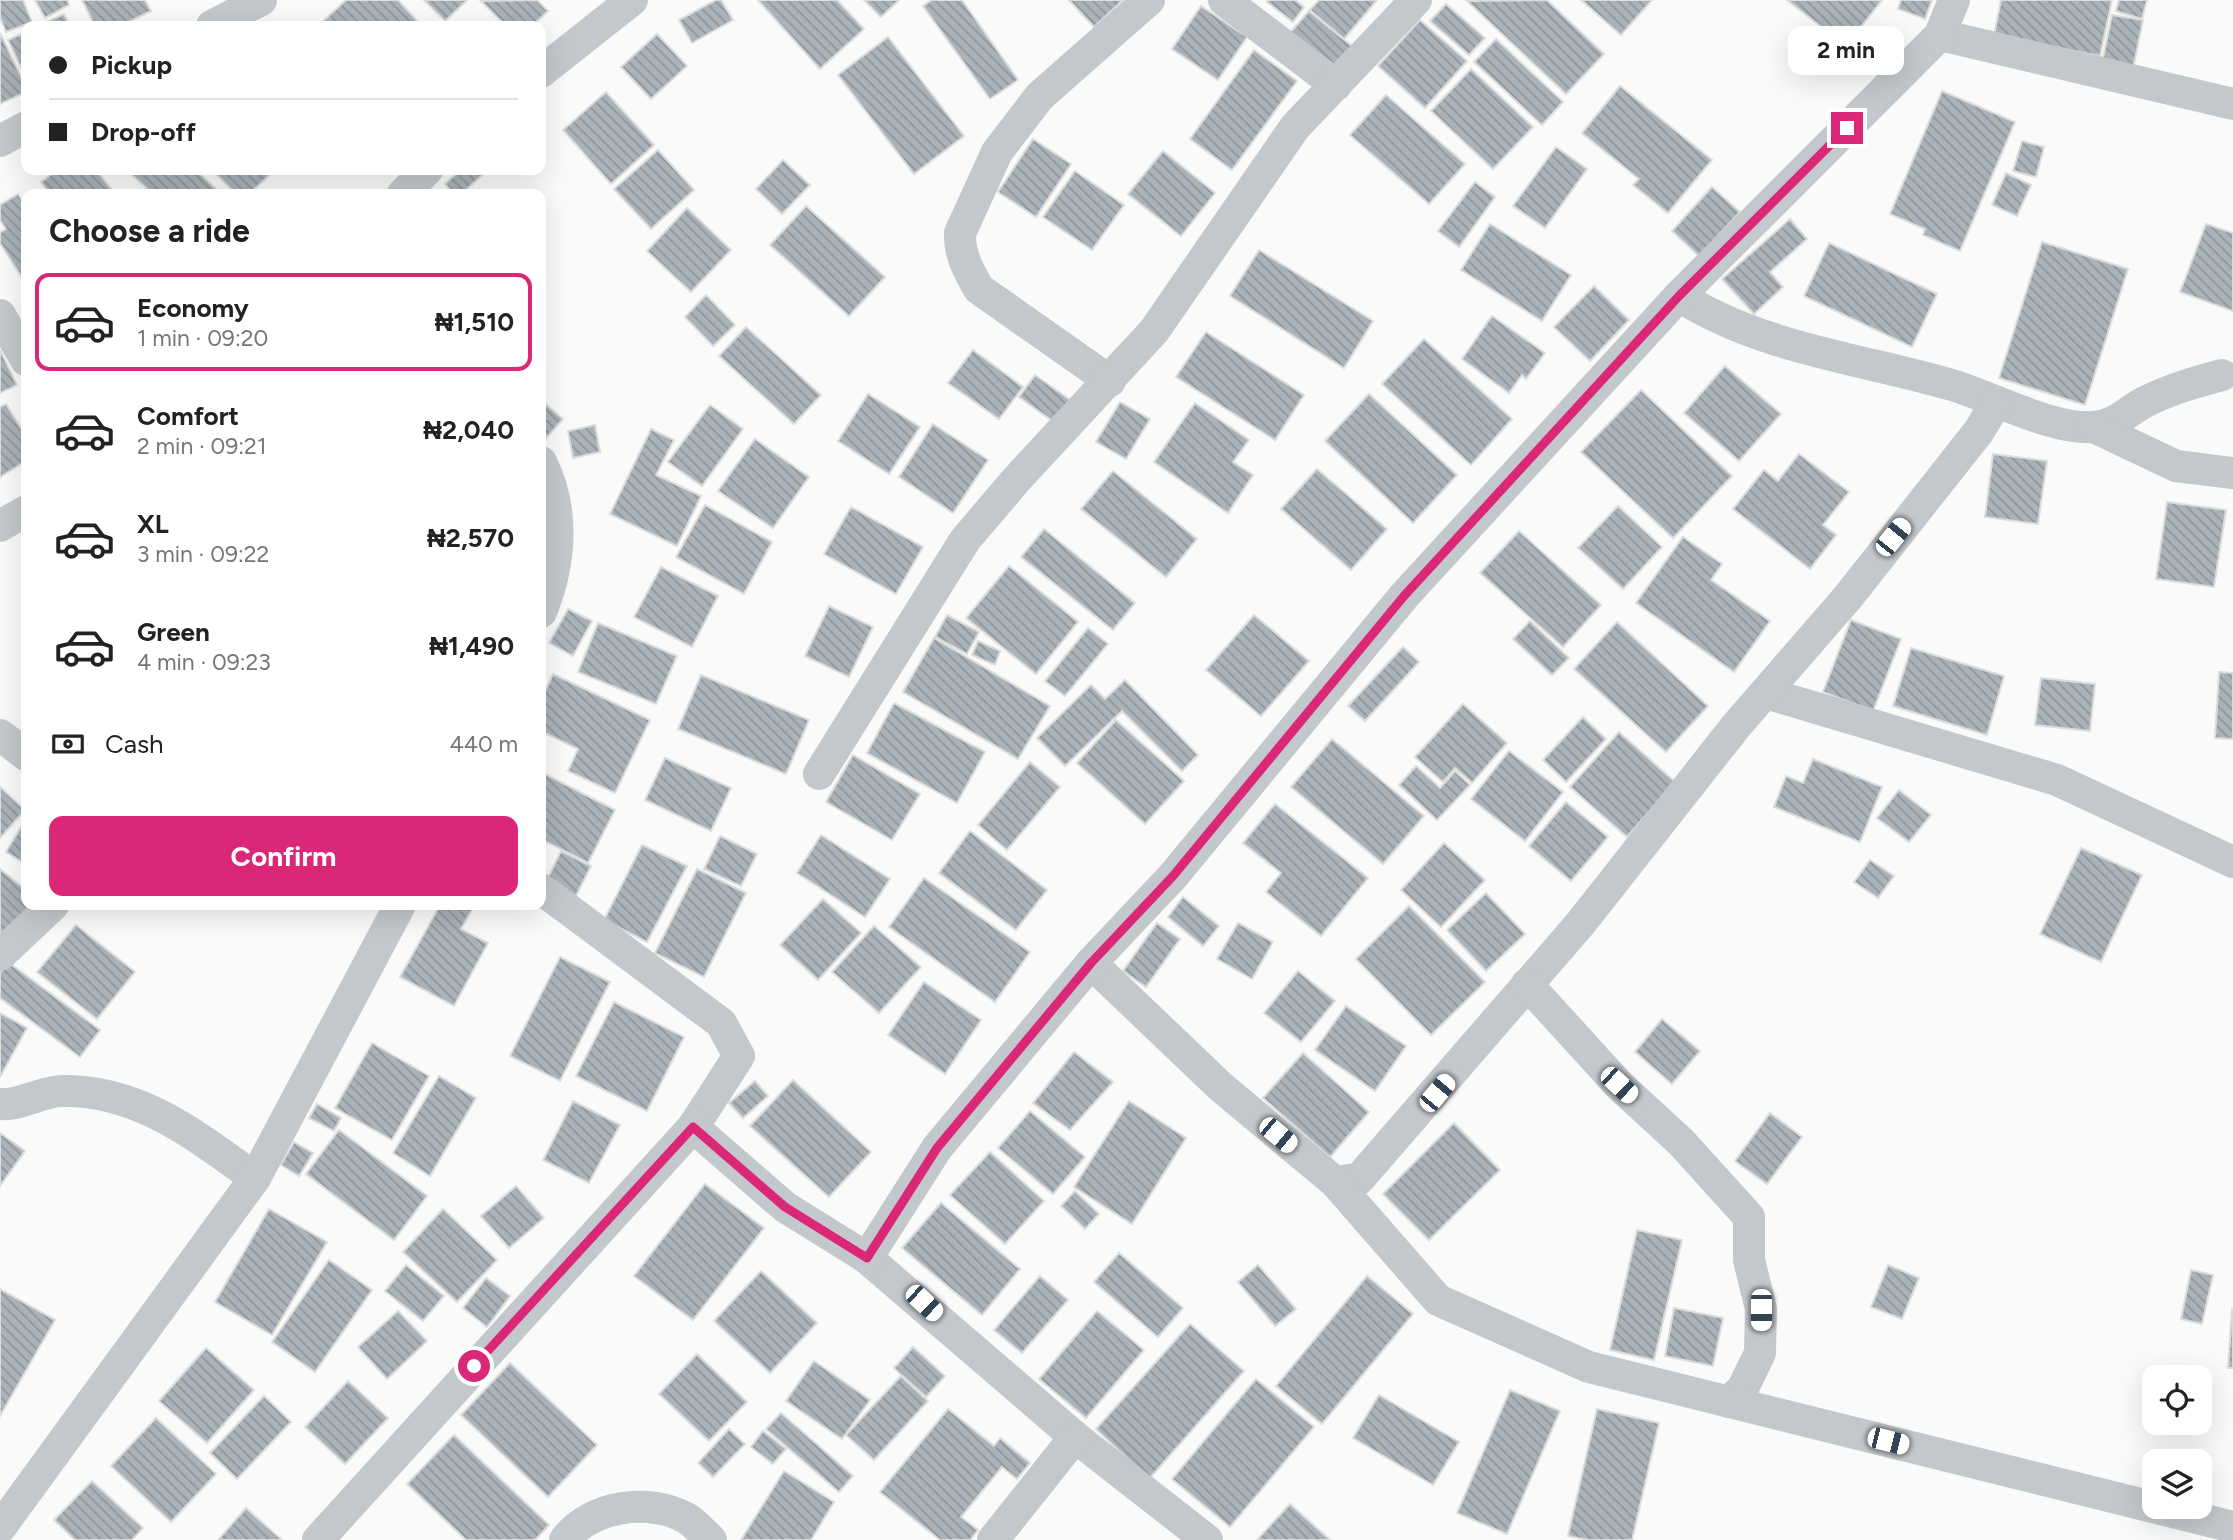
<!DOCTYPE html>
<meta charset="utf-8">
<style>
body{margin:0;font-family:Figtree,sans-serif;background:#f2f2f2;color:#222;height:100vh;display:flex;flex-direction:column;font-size:26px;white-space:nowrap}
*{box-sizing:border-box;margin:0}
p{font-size:23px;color:#767676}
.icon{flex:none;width:38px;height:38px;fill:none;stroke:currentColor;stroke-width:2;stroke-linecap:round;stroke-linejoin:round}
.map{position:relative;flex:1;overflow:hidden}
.details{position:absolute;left:21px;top:189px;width:525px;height:721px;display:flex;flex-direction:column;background:#fff;border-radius:14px;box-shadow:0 7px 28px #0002}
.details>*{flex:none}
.guide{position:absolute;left:21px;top:21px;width:525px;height:154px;border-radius:14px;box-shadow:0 7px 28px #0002;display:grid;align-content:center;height:154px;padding:0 28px;background:#fff}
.tools{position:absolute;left:2142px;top:1365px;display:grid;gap:14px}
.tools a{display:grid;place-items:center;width:70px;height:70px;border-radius:14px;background:#fff;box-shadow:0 7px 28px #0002;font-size:35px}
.end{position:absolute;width:32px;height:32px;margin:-16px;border:9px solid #db2777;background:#fff;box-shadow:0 0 0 4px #fff}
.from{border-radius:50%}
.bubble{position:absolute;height:49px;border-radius:14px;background:#fff;box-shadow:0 7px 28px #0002;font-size:23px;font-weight:700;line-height:49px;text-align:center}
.car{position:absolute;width:21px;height:42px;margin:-21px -10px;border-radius:9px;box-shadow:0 0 5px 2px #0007;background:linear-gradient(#fff 24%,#345 0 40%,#fff 0 76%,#345 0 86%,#fff 0)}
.guide b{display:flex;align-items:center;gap:24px;height:66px;font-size:26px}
.guide b+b{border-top:2px solid #e0e0e0}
.guide i{width:18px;height:18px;background:#222}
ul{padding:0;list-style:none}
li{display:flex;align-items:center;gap:21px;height:98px;margin:0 14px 10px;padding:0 14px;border:4px solid transparent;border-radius:14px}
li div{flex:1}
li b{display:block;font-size:26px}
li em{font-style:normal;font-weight:700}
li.selected{border-color:#db2777}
li>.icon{width:63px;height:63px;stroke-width:1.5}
h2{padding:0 28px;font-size:32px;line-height:84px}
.pay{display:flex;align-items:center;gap:18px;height:77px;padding:0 28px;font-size:26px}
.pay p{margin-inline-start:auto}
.action{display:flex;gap:14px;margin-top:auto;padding:14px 28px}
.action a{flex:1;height:80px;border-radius:14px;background:#db2777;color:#fff;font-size:28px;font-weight:700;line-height:80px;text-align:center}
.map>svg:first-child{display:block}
.building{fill:url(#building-back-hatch);stroke:#dcdcda;stroke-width:2}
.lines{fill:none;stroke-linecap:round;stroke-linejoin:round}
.minor{stroke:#c3c8cc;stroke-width:32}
.route{stroke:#db2777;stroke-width:9}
</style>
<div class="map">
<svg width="2233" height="1540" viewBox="0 0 2233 1540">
<defs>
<pattern id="building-back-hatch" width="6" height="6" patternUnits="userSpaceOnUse" patternTransform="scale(1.75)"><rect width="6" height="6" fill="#aab3b9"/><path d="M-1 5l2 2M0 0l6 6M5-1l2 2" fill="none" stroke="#8e969c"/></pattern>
</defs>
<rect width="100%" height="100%" fill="#fafaf8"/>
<g class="building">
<polygon points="0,0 23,0 32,22 6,32 0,17"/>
<polygon points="35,0 67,0 69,5 45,18"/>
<polygon points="82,0 145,0 151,11 120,26 95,26"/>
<polygon points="346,0 398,0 421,25 318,26"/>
<polygon points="424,0 467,0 445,21"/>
<polygon points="537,0 548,11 532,26 506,26 481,1"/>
<polygon points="716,0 721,0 733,20 692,43 679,20"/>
<polygon points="758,0 837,0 864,29 820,69"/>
<polygon points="864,0 899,0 881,17"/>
<polygon points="932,0 962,0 1018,80 990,99 923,6"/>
<polygon points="1069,0 1123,0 1094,27"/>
<polygon points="1268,0 1295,0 1304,7 1293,22 1267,2"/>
<polygon points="1319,0 1377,0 1344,39 1310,10"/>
<polygon points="1547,0 1604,54 1566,94 1467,1"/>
<polygon points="1581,0 1652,0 1621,35"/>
<polygon points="1787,0 1882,0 1846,46"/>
<polygon points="1901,0 1932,0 1925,19 1898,9"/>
<polygon points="2001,0 2112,0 2100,56 1994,35"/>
<polygon points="2119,0 2147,0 2142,19 2116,11"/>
<polygon points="1446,4 1485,38 1469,55 1430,21"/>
<polygon points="1201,6 1247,37 1218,80 1172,49"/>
<polygon points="1309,11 1358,51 1338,74 1289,34"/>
<polygon points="64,14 70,26 38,26"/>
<polygon points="2112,15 2143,20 2133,69 2102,63"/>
<polygon points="1420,20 1467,61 1425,108 1378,66"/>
<polygon points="26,32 26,78 8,40"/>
<polygon points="0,33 26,87 26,92 0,104"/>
<polygon points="657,34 687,66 651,99 621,67"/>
<polygon points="888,37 964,136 914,174 838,75"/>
<polygon points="1496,39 1563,102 1542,125 1474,62"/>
<polygon points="1254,50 1297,81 1232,170 1190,139"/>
<polygon points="1471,69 1533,127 1493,169 1431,111"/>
<polygon points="1620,86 1712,160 1668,213 1633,185 1639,179 1582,133"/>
<polygon points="1942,91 2015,122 1960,251 1923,235 1925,229 1890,214"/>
<polygon points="606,92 654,145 611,184 563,130"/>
<polygon points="1386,95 1465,164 1429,204 1350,135"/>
<polygon points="1033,139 1071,164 1036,217 998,192"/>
<polygon points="2022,141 2044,147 2036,177 2013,171"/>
<polygon points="1556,147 1587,169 1545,228 1513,206"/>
<polygon points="658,150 694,190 651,229 614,189"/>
<polygon points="1163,151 1215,193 1181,236 1128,194"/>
<polygon points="783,160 810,185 782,214 756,189"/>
<polygon points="57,170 96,170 115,194 50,194 41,182"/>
<polygon points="127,170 196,170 217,190 213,194 153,194"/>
<polygon points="212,170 275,170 249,194 236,194"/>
<polygon points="460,170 488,170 461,194 454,194 445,184"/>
<polygon points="1075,171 1124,205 1092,250 1043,217"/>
<polygon points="2006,173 2031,185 2017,216 1992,205"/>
<polygon points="1475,182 1495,197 1459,247 1438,231"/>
<polygon points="1712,187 1740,212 1699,256 1672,231"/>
<polygon points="18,194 22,200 26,198 26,284 0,243 0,233 6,229 0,220 0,205"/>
<polygon points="806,206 885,277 849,316 770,245"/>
<polygon points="687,208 731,250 691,292 647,251"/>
<polygon points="1790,219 1807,239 1770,272 1783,287 1754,314 1722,279"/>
<polygon points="1490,224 1571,275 1542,321 1461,270"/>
<polygon points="2206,224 2233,233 2233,311 2180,292"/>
<polygon points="2042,242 2128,269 2085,405 1999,378"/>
<polygon points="1829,243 1937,294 1912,347 1804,296"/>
<polygon points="1259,250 1373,321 1344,368 1230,296"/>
<polygon points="1594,286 1629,320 1590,361 1554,327"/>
<polygon points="706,295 735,325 713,346 685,317"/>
<polygon points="1492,316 1545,353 1526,379 1522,375 1509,393 1462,359"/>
<polygon points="746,327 821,395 794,424 719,356"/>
<polygon points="1206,332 1304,395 1275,440 1176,377"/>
<polygon points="1424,339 1512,419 1471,465 1382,384"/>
<polygon points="0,350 17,385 0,393"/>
<polygon points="973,350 1023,387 999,419 948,383"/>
<polygon points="1725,366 1781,414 1739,461 1684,413"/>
<polygon points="1035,375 1070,400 1054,422 1019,397"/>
<polygon points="1641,390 1732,476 1673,538 1581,452"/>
<polygon points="868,394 920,427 889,474 838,441"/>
<polygon points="1369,394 1457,475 1413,523 1325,441"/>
<polygon points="541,400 563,419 541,444"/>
<polygon points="1120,402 1150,419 1126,459 1096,442"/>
<polygon points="1195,403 1249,440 1233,462 1253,475 1228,513 1154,462"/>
<polygon points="6,404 26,436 26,461 0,477 0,407"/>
<polygon points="710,405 743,429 702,486 668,462"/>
<polygon points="933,424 988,460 953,513 899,477"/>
<polygon points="595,425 600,452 573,458 568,431"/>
<polygon points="651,429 674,440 656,475 701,496 677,546 610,514"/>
<polygon points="755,439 809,477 773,528 718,491"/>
<polygon points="1799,454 1849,492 1823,525 1836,535 1810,569 1733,509 1764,470 1778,481"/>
<polygon points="1993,454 2047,461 2038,524 1985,517"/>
<polygon points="1317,469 1387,529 1351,570 1281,509"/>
<polygon points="1113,471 1197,539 1166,577 1081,509"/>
<polygon points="2167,502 2226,510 2214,587 2156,579"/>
<polygon points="705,505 772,542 744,594 676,557"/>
<polygon points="1618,506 1662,547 1623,589 1578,548"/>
<polygon points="851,507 923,547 896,594 824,554"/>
<polygon points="1044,529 1135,603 1113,630 1021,557"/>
<polygon points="1519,531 1601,605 1563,647 1480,573"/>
<polygon points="1683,537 1722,564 1711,580 1770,621 1734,672 1636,603"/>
<polygon points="1009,566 1078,622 1036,674 966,618"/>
<polygon points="661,567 718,596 692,647 634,617"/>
<polygon points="829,606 873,627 849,677 805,656"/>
<polygon points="568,609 592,621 573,656 549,643"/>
<polygon points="947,615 979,632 967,654 935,637"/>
<polygon points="1254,615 1309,661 1261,716 1206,670"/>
<polygon points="1851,620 1901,639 1873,711 1823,692"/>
<polygon points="1530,621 1569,658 1552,675 1513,639"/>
<polygon points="1617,622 1708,706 1666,752 1574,669"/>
<polygon points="598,623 677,656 656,704 578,672"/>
<polygon points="1088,628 1108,644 1065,696 1045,681"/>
<polygon points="934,638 1050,706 1018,759 903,692"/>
<polygon points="978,641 1000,651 995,665 972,655"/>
<polygon points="1403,647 1419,662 1365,721 1348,706"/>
<polygon points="1911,648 2004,676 1987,735 1893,706"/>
<polygon points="2219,672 2233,673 2233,739 2215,738"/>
<polygon points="553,674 650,720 615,793 568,771 578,749 541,731 541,700"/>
<polygon points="701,675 809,720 786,774 678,729"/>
<polygon points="2041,678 2095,684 2090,731 2035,725"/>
<polygon points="1125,680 1198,755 1182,771 1122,711 1065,766 1037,738 1091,685 1105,699"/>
<polygon points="894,703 985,752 957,803 867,753"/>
<polygon points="1463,704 1507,743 1472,783 1455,768 1443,782 1415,757"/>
<polygon points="1583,717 1606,739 1566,782 1543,760"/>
<polygon points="1116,720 1184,781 1145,824 1077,763"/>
<polygon points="1619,732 1675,782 1627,837 1570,787"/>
<polygon points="1332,739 1424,816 1383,864 1291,787"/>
<polygon points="1509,751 1563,792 1525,841 1471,799"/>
<polygon points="853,755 920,794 892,840 826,802"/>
<polygon points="665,758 731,788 711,831 645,800"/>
<polygon points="1813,759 1882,787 1860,842 1774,807 1786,776 1803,783"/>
<polygon points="1030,762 1060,787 1007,850 978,825"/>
<polygon points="1416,766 1440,788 1455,771 1470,785 1437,820 1399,785"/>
<polygon points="541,772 615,810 588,863 541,839"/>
<polygon points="0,787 25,810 0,838"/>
<polygon points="1899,790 1931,815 1909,842 1877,818"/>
<polygon points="1566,802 1608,837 1571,881 1529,846"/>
<polygon points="1275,804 1368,878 1321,936 1266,892 1281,873 1243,843"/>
<polygon points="26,819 26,864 6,852"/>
<polygon points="970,831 1047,890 1016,930 939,873"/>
<polygon points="821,835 890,879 865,917 797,873"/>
<polygon points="720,836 757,854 741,886 704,869"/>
<polygon points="1444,843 1485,880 1441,927 1401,890"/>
<polygon points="642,845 687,866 647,942 604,920"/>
<polygon points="2081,848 2142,875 2101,962 2040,934"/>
<polygon points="561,851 591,866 576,896 546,882"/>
<polygon points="1870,860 1894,876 1878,898 1854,882"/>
<polygon points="0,869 26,890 26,905 33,905 0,938"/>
<polygon points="697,869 746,893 704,977 655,953"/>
<polygon points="924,878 1030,952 995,1002 889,927"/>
<polygon points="1486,893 1525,934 1486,971 1447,930"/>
<polygon points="1183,897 1219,926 1203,946 1168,917"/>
<polygon points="823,899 861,933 818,980 780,945"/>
<polygon points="440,905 467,905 473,908 461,929 488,943 454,1006 400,977"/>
<polygon points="1409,906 1485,982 1431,1035 1356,959"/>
<polygon points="1157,923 1180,939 1146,987 1123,971"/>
<polygon points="1238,923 1273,942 1252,979 1217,959"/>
<polygon points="76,925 135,972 97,1019 37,972"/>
<polygon points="874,926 921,967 879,1013 832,972"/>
<polygon points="560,957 610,982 560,1081 510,1056"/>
<polygon points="8,962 100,1030 80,1057 0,998 0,973"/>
<polygon points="1298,971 1335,1001 1301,1042 1264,1013"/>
<polygon points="924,982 981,1020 945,1074 888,1035"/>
<polygon points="614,1002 684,1037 647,1111 576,1076"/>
<polygon points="1346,1006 1406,1046 1375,1091 1315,1050"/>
<polygon points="0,1013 27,1028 0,1077"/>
<polygon points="1662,1019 1700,1051 1672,1084 1635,1052"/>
<polygon points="372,1043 429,1076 392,1140 335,1108"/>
<polygon points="1074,1052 1113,1082 1070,1130 1033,1103"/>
<polygon points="1303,1053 1369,1112 1330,1157 1263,1098"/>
<polygon points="439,1076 476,1098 430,1176 393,1153"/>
<polygon points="793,1080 871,1152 829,1197 750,1126"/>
<polygon points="755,1081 768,1096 743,1118 729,1103"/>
<polygon points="573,1101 620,1125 589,1183 543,1160"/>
<polygon points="1129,1101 1186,1138 1132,1224 1074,1187"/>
<polygon points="317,1104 341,1118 334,1131 309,1118"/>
<polygon points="1030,1111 1085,1157 1053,1194 998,1148"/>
<polygon points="1770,1113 1802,1137 1767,1184 1735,1161"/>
<polygon points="1454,1123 1500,1170 1429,1240 1383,1194"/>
<polygon points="339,1130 427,1196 394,1240 306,1174"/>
<polygon points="0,1133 25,1151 0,1186"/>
<polygon points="294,1142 313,1153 299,1176 281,1165"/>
<polygon points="990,1152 1044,1201 1005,1244 950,1195"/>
<polygon points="705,1184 764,1228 693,1320 634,1276"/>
<polygon points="516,1186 544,1218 509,1248 481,1216"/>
<polygon points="1075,1191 1099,1214 1085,1229 1061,1206"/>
<polygon points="941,1203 1020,1269 982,1315 902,1248"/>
<polygon points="269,1209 327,1242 272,1335 215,1302"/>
<polygon points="443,1209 497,1260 457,1302 403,1252"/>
<polygon points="1637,1230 1682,1240 1654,1360 1610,1350"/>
<polygon points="1119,1253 1183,1308 1158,1337 1094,1282"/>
<polygon points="329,1260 372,1290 315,1372 272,1342"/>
<polygon points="406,1265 444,1296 423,1321 385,1291"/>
<polygon points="1258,1265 1296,1309 1275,1326 1238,1282"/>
<polygon points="1888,1265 1919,1278 1902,1319 1871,1307"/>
<polygon points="2191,1270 2213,1275 2202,1324 2181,1319"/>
<polygon points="761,1271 817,1323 770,1373 714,1321"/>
<polygon points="1040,1276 1068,1300 1022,1353 994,1330"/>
<polygon points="1367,1276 1413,1314 1322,1424 1276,1386"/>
<polygon points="486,1278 510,1296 487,1327 463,1308"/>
<polygon points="0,1289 55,1320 0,1416"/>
<polygon points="1674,1308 1723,1318 1713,1366 1665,1356"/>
<polygon points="2232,1309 2233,1310 2233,1368 2228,1368"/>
<polygon points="398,1311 427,1341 387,1379 358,1347"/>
<polygon points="1097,1311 1144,1350 1086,1418 1039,1379"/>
<polygon points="1190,1324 1244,1371 1149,1479 1096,1429"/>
<polygon points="913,1347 945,1376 926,1397 894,1368"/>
<polygon points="206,1348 254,1390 207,1443 159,1401"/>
<polygon points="697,1354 747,1402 709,1441 659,1394"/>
<polygon points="814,1361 870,1400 842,1439 786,1401"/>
<polygon points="510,1363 597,1445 548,1497 461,1415"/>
<polygon points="901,1376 928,1401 874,1460 846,1435"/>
<polygon points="1256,1379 1314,1427 1230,1527 1172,1479"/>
<polygon points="348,1381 388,1418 345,1464 305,1427"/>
<polygon points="1510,1390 1560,1411 1507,1534 1457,1513"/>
<polygon points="1379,1395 1459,1442 1433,1485 1353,1438"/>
<polygon points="264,1396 291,1422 237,1479 210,1453"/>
<polygon points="948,1409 994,1446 1000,1438 1030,1463 1017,1479 1002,1467 961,1517 978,1530 970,1540 940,1540 880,1492"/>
<polygon points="1597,1409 1659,1423 1632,1540 1588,1540 1568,1536"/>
<polygon points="781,1413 853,1476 839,1492 766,1429"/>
<polygon points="156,1418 216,1474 171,1522 111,1466"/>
<polygon points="729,1429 745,1444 713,1477 698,1463"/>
<polygon points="763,1431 786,1449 773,1464 751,1447"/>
<polygon points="454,1435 549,1525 535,1540 466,1540 407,1484"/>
<polygon points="784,1471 834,1502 811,1540 741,1540"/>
<polygon points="92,1481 143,1528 132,1540 75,1540 54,1520"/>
<polygon points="1290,1504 1330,1540 1257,1540"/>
<polygon points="246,1508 282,1540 218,1540"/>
</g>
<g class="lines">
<g class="minor">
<polyline points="1224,0 1336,85"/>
<polyline points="212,26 261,0"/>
<polyline points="1940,35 2233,104"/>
<polyline points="541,72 632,0"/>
<polyline points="0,141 26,127"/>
<polyline points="403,194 427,170"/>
<path d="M 1679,296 C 1762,349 1860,358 1952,385 C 1992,397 2054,431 2095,427 C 2117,425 2128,410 2147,401 C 2171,389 2196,382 2222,375"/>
<polyline points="0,315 26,360"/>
<path d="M 1110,381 L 979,289 C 969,272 959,254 960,233 L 997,152 L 1040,96 L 1149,0"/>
<polyline points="2094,427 2176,466 2233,473"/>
<path d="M 541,462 C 565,509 561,563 541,612"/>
<polyline points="0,526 26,511"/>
<polyline points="1766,693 2057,780 2233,862"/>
<polyline points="0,735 26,755"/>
<polyline points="819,774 965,540 1016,480 1154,331 1295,127 1416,0"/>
<polyline points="541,889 721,1023 739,1056 693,1127 785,1207 867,1258 1075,1437 1207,1540"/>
<polyline points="0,955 53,905"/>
<polyline points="1091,963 1221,1087 1335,1182 1359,1179 1580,924 1736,726 1848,597 1979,431 1996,403"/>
<polyline points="1527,984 1619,1085 1681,1142 1749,1217 1749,1260 1761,1309 1760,1353 1743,1388 1729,1402"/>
<path d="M 0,1104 C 21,1106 41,1091 63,1091 C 139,1090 195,1135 255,1178"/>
<polyline points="1335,1182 1438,1300 1589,1367 2233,1527"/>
<polyline points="867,1258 937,1148 1091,963 1173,876 1404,596 1679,296 1940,35 1954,0"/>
<polyline points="0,1528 255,1178 400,905"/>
<polyline points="318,1540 693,1127"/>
<path d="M 565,1540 C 590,1506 649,1497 686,1518 C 695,1523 703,1533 711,1540"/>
<polyline points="993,1540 1075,1437"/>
</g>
</g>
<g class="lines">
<polyline class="route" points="474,1366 693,1127 785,1207 867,1258 937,1148 1091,963 1173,876 1404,596 1679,296 1847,128"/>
</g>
</svg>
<div class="tools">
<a><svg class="icon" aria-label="locate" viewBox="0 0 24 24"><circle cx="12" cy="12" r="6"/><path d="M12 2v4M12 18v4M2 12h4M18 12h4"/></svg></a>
<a><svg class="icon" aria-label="layers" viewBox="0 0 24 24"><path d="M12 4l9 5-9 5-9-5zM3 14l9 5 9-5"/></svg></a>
</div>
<i class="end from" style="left:474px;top:1366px"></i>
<i class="end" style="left:1847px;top:128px"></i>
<div class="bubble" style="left:1788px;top:26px;width:116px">2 min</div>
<i class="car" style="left:1893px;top:537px;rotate:39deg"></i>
<i class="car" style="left:1619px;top:1085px;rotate:133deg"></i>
<i class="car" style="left:1437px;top:1093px;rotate:40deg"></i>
<i class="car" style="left:1278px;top:1135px;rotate:130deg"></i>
<i class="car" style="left:924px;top:1303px;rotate:133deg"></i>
<i class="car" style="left:1761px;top:1310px;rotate:180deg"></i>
<i class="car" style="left:1888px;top:1441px;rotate:104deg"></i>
<div class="guide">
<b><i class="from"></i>Pickup</b>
<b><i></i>Drop-off</b>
</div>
<section class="details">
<h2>Choose a ride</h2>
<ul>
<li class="selected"><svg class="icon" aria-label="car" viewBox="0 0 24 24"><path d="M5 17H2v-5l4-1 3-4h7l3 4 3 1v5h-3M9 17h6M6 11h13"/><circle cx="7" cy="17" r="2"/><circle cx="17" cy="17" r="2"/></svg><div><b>Economy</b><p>1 min · 09:20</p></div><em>₦1,510</em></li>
<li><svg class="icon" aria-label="car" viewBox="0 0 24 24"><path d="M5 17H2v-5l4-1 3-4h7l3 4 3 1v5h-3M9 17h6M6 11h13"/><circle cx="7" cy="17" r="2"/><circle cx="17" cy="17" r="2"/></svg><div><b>Comfort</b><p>2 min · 09:21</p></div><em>₦2,040</em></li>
<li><svg class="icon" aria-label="car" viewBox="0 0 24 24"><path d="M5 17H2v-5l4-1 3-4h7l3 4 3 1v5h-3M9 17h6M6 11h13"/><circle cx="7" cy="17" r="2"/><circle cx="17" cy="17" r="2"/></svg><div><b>XL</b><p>3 min · 09:22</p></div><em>₦2,570</em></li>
<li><svg class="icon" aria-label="car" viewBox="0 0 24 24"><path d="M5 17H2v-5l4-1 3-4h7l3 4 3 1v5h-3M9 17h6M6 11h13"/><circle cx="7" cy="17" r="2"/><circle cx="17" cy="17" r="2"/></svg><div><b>Green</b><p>4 min · 09:23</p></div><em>₦1,490</em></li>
</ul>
<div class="pay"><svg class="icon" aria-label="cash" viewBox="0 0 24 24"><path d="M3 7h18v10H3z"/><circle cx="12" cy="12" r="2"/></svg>Cash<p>440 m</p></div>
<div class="action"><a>Confirm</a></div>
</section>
</div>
